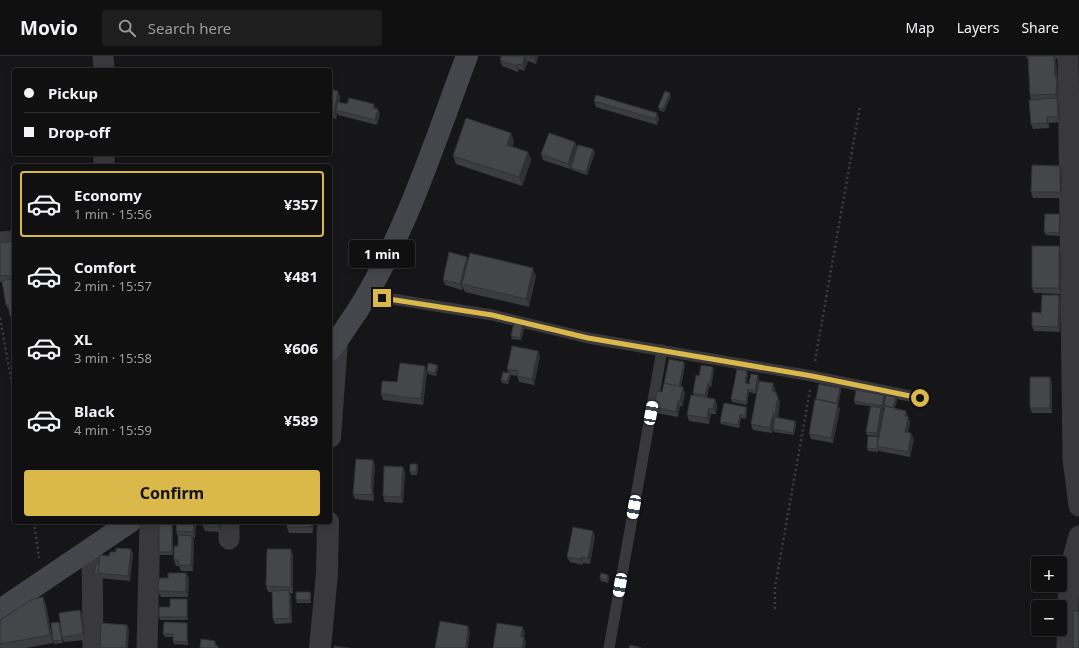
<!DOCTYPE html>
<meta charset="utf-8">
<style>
body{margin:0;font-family:"Noto Sans",sans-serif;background:#1e1e1f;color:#f1f3f6;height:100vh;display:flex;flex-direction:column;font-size:15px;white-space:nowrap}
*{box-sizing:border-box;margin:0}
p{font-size:13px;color:#9c9d9f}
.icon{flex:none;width:22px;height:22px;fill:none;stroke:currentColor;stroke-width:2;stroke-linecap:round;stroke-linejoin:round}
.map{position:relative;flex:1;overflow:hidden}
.sheet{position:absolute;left:12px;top:108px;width:320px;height:360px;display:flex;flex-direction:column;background:#101011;border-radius:4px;box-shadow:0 2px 6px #0003,0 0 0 1px #303031}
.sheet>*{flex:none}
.hud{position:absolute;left:12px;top:12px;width:320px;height:88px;border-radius:4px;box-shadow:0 2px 6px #0003,0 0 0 1px #303031;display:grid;align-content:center;height:88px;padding:0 12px;background:#101011}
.buttons{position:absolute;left:1031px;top:500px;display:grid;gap:8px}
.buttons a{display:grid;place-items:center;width:36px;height:36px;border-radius:4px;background:#101011;box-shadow:0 2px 6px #0003,0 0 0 1px #303031;font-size:20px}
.end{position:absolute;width:18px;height:18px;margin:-9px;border:5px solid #dbb84a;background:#111;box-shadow:0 0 0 2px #111}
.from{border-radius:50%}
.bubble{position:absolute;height:28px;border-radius:4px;background:#101011;box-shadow:0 2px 6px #0003,0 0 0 1px #303031;font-size:13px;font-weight:700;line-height:28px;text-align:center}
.car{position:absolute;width:12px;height:24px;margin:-12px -6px;border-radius:5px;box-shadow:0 0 3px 1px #0007;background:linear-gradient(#fff 24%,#345 0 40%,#fff 0 76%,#345 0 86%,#fff 0)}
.hud b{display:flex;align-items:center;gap:14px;height:38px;font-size:15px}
.hud b+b{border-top:1px solid #303031}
.hud i{width:10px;height:10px;background:#f1f3f6}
ul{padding:7px 0 0;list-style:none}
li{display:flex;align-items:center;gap:12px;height:66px;margin:0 8px 6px;padding:0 4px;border:2px solid transparent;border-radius:4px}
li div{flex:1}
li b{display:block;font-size:15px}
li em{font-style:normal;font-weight:700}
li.on{border-color:#dbb84a}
li>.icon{width:36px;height:36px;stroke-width:1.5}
.action{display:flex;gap:8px;margin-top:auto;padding:8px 12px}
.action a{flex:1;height:46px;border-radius:4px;background:#dbb84a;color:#111;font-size:16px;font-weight:700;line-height:46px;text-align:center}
header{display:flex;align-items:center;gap:24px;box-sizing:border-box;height:56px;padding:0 20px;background:#101011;border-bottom:1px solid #303031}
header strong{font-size:19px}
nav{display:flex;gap:22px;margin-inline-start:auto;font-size:14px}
.search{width:280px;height:36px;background:#1e1e1f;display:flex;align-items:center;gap:10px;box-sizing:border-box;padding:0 14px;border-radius:4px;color:#9c9d9f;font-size:15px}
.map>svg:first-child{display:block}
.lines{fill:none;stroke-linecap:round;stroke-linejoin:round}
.path{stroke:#3d3e42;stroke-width:2.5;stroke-dasharray:2 3;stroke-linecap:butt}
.service{stroke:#39393d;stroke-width:11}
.minor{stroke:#39393d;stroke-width:21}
.tertiary{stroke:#39393d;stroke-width:22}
.secondary{stroke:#45464b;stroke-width:22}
.wall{fill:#3b3c3f}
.shaded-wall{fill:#303133}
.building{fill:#454649;stroke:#303133}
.route{stroke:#dbb84a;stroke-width:5}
</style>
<header>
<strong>Movio</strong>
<div class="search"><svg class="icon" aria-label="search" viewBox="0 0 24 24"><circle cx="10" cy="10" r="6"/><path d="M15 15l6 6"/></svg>Search here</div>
<nav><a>Map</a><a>Layers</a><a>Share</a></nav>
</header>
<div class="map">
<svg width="1079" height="592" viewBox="0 0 1079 592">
<rect width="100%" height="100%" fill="#161517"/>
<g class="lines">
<g class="path">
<polyline points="0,262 14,339"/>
<polyline points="815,305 860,50"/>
<polyline points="34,466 39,502"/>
<polyline points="775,553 775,531 810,334"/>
</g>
<g class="service">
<polyline points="367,239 492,259 588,282 812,320 920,342"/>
<polyline points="609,592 662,294"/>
</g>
<g class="minor">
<polyline points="103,0 104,14"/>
<polyline points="1068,0 1073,403 1079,450"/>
<polyline points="104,110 104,98"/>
<polyline points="0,186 14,185"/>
<polyline points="229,483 229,466"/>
<polyline points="92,492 93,592"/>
<polyline points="147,592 150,466"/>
<polyline points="1067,592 1069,517 1079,480"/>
</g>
<g class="tertiary">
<polyline points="330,381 337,285"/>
<polyline points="320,592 327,518 328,466"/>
</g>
<g class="secondary">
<path d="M 330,294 C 340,282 347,269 356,257 C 406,178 434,87 467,0"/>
<polyline points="0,554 130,466"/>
</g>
</g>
<g class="wall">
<polygon points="499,0 538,0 536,8 528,5 524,15 519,13 518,16 502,10 500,4 501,1"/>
<polygon points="1026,0 1059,0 1059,2 1056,3 1056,4 1057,21 1059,27 1058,44 1059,47 1060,66 1049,67 1049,72 1033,73 1031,68 1031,44 1030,39 1028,4"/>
<polygon points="330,33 338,35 340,41 339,46 347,48 374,48 375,52 380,58 377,69 338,59 337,57 336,63 330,62"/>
<polygon points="671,40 664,56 659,54 658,51"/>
<polygon points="594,45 657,57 659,62 657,69 596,51"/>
<polygon points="514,85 512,91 528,96 531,104 522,130 456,108 453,100"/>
<polygon points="575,86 577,91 593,93 595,96 587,119 572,114 571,112 570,113 543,104 541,98"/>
<polygon points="1060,110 1062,115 1062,142 1033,142 1031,136"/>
<polygon points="1061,161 1060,180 1046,179 1044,176"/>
<polygon points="14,186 14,265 12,265 9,255 6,249 2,226 0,226 0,187"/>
<polygon points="1059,190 1061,196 1061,238 1034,237 1032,232"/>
<polygon points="468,203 536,220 529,251 465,236 463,231 462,234 445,229 443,224"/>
<polygon points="1061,245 1060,276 1034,275 1032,270 1041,257"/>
<polygon points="523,268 525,271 521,284 512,283 511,280"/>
<polygon points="538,295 540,300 534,329 519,326 517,320 510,319 508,328 502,327 501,324 509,317 507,313"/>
<polygon points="684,306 685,309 681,331 685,337 682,351 680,350 678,361 656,357 654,351 662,336 664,327"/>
<polygon points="437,309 438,311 436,320 428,318 427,315"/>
<polygon points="425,310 427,316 423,349 383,344 381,338 397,326"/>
<polygon points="714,314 711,331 709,330 707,342 715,343 717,349 716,358 711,358 709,368 689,365 687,359 694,339 693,337 699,320"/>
<polygon points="748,318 746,327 749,328 749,327 759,322 756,338 749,336 747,349 732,346 731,343"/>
<polygon points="1052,326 1052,357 1032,357 1030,352"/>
<polygon points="773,327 775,333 775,335 776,336 780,346 778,362 795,365 796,368 794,379 774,376 773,373 772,377 753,374 751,368"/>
<polygon points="840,332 841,334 838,350 840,353 833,387 811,383 809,378"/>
<polygon points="885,342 884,348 897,344 895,352 908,360 910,367 908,376 914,383 910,401 879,395 878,393 878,396 868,395 867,392 878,382 884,351 884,350 883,353 882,352 883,355 878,380 867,379 866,376 870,350 855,348 854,345"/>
<polygon points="746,351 747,354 746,363 741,362 739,372 721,368 720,366"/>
<polygon points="373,404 375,410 373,435 374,438 374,445 355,443 353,438"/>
<polygon points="417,408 418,411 417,419 411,419 410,416"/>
<polygon points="403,411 405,417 403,447 385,446 383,440"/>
<polygon points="162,466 173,466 173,499 160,499 159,496"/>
<polygon points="196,466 195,482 193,481 194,485 193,515 181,515 179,510 176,510 174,504 178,490 178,481 176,475"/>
<polygon points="221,466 221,476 205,475 203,470"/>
<polygon points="313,466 313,477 289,477 287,471"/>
<polygon points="595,480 590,508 583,507 583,509 570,506 567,501"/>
<polygon points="131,493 133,498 130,525 100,522 99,519 99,522 95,522 94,519 99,508 116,496"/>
<polygon points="293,499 293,537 289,537 291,540 292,567 275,568 273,563 272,536 268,536 266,530"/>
<polygon points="186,517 189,522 188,541 161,541 158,535 168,522"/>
<polygon points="608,519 609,522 608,527 601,525 600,522"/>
<polygon points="310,536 311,539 311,547 297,547 296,544"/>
<polygon points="43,541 46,549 53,587 26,592 0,592 0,564"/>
<polygon points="188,545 188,564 160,564 159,561 170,551"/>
<polygon points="83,560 85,584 64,586 62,581 63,587 54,588 53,585"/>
<polygon points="187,567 188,570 188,589 174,588 173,585 173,581 165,581 163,578"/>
</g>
<g class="shaded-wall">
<polygon points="525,0 526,0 528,5 524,15 522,9"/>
<polygon points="534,0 538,0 536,8 534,2"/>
<polygon points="1054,0 1056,4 1057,21 1059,27 1058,44 1056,38"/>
<polygon points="517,8 519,13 518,16 516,10"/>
<polygon points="338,35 340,41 338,54 336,54 337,57 336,63 334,57"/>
<polygon points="670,37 671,40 664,56 663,53"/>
<polygon points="1057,42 1059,47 1060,66 1058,61"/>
<polygon points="378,53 380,58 377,69 375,64"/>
<polygon points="657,57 659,62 657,69 655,63"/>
<polygon points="1047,61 1049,67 1049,72 1047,67"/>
<polygon points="511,77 514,85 510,97 507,89"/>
<polygon points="575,86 577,92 570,113 568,108"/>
<polygon points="593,93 595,96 587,119 586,116"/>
<polygon points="528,96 531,104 522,130 519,121"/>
<polygon points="1060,110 1062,115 1062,142 1060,136"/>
<polygon points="1060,158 1061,161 1060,180 1059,177"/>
<polygon points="1059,190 1061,196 1061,238 1059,232"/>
<polygon points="467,201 469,206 462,228 463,231 462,234 460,228"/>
<polygon points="533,212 536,220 529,251 526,243"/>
<polygon points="1059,239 1061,245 1060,276 1058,271"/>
<polygon points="523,268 525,271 521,284 520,282"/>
<polygon points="538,295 540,300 534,329 532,323"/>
<polygon points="684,306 685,309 680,334 679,331"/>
<polygon points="437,309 438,311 436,320 435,317"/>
<polygon points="425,310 427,316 423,349 421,343"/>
<polygon points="713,311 714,314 711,331 710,328"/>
<polygon points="747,315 748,318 746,330 745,327"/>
<polygon points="510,317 511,320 508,328 507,326"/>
<polygon points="758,319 759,322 756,338 755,335"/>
<polygon points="1050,321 1052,326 1052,357 1050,352"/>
<polygon points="708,327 709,330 706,342 705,339"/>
<polygon points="773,327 775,333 774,341 772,335"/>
<polygon points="683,331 685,337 682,351 680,345"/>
<polygon points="840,332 841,334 838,350 840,353 833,387 831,382"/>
<polygon points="748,333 749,336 747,349 746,346"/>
<polygon points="776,336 780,346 777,364 775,358"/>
<polygon points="884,339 885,342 883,353 882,350"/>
<polygon points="896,341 897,344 894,354 893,352"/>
<polygon points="715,343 717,349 716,358 713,353"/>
<polygon points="678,345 680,350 678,361 676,356"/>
<polygon points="746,351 747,354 746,363 745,360"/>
<polygon points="709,352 711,358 709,368 707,362"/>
<polygon points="881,352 883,355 878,380 877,377"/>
<polygon points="906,355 908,360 907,366 905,360"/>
<polygon points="773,358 775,363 772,377 770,372"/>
<polygon points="740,359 741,362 739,372 738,369"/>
<polygon points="908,361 910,367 907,381 905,376"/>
<polygon points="795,365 796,368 794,379 793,377"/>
<polygon points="911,377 914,383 910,401 908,396"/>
<polygon points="373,404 375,410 373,435 374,438 374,445 372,439 371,432"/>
<polygon points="417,408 418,411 417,419 416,416"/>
<polygon points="403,411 405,417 403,447 401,441"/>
<polygon points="172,466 173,466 173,499 172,496"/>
<polygon points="194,466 196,466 195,482 193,476"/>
<polygon points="219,466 221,466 221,476 219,471"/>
<polygon points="311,466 313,466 313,477 311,471"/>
<polygon points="593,475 595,480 590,508 588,502"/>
<polygon points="192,480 194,485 193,515 191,509"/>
<polygon points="131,493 133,498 130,525 128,520"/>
<polygon points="291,493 293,499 293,537 291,531"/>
<polygon points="581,501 583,507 583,509 581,503"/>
<polygon points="186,517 189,522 188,541 186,536"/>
<polygon points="608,519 609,522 608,527 607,524"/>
<polygon points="289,534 291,540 292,567 290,562"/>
<polygon points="310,536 311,539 311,547 310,544"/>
<polygon points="43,541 46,549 53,587 50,579"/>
<polygon points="187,543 188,545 188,564 187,561"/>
<polygon points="80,554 83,560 85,584 83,578"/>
<polygon points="187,567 188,570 188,589 187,586"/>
<polygon points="127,569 129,574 128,592 126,592"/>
<polygon points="468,570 470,576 468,592 466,592"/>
<polygon points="523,571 525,577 524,581 526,587 525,592 522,592 521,581"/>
</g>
<g class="building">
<polygon points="502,0 525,0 522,9 517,8 516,10 500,4"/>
<polygon points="529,0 534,0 534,2"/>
<polygon points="1028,0 1054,0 1055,21 1057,21 1056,38 1030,39"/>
<polygon points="330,33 338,35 334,57 330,56"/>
<polygon points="665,35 670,37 663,53 658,51"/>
<polygon points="596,39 657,57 655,63 594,45"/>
<polygon points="349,42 374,48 373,52 378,53 375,64 336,54 338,46 347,48"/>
<polygon points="1057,42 1058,61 1047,61 1047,67 1031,68 1029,44"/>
<polygon points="466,62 511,77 507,89 528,96 519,121 453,100"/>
<polygon points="549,77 575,86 568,108 541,98"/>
<polygon points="578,89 593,93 586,116 571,112"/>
<polygon points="1032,109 1060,110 1060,136 1031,136"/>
<polygon points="1045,158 1060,158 1059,177 1044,176"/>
<polygon points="13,185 14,219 0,220 0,187"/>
<rect x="1032" y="190" width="27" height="42"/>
<polygon points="449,196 467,201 460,228 443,224"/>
<polygon points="470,197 533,212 526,243 462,228"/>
<polygon points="14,222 14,259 10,260 8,249 6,249 2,225"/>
<polygon points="1042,239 1059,239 1058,271 1032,270 1032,256 1041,257"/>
<polygon points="514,266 523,268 520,282 511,280"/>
<polygon points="512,290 538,295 532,323 517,320 518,315 507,313"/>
<polygon points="669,303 684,306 679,331 664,328"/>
<polygon points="400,307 425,310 421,343 381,338 382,325 397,326"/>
<polygon points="428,307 437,309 435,317 427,315"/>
<polygon points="701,309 713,311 710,328 708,327 705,339 693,337 696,319 699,320"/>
<polygon points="737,313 747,315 745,327 751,328 749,327 751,318 758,319 755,335 748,333 746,346 731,343"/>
<polygon points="503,316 510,317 507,326 501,324"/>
<rect x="1030" y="321" width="20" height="31"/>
<polygon points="759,325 773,327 772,335 776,336 776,339 778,340 775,358 773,358 770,372 751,368"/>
<polygon points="664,327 683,331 680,345 678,345 676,356 654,351 657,335 662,336"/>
<polygon points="819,328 840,332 837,347 816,343"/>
<polygon points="856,334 884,339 882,350 854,345"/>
<polygon points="691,339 715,343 713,353 709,352 707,362 687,359"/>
<polygon points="886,339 896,341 893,352 884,349"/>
<polygon points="815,343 838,348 831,382 809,378"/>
<polygon points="724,347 746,351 745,360 740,359 738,369 720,366"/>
<polygon points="871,350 881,352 877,377 866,376"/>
<polygon points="885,350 906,355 905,360 908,361 905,376 911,377 908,396 877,390"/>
<polygon points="775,361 795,365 793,377 773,373"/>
<polygon points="868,380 878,381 877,393 867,392"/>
<polygon points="356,403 373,404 371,432 372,432 372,439 353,438"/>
<polygon points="410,408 417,408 416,416 410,416"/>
<polygon points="384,410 403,411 401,441 383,440"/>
<polygon points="162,466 172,466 172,496 159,496 159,468 162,468"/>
<polygon points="177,466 194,466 193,476 176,475"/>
<polygon points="203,466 219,466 219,471 203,470"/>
<rect x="287" y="466" width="24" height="5"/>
<polygon points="573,471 593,475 588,502 581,501 581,503 567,501"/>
<polygon points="178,479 192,480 191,509 179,509 179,504 174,504 174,490 178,490"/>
<polygon points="116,492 131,493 128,520 98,517 100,499 109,500 110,496 116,496"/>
<polygon points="267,493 291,493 291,531 266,530"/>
<polygon points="96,507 99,508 98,519 94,519"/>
<polygon points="168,517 186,517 186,536 158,535 159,522 168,522"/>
<polygon points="601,517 608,519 607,524 600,522"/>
<polygon points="289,534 290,562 273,563 272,535"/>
<rect x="296" y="536" width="14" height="8"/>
<polygon points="43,541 50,579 0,588 0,564 33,543"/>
<polygon points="170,543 187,543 187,561 159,561 159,551 170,551"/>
<polygon points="80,554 83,578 62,581 59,557"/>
<rect x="1073" y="555" width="6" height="37"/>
<polygon points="440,565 468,570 466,592 435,592"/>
<polygon points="59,566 62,584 53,585 51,567"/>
<polygon points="164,566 187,567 187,586 173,585 173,578 163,578"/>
<polygon points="101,567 127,569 126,592 100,592"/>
<polygon points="497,567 523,571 521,581 524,581 522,592 493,592"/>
<polygon points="201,583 215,585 215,589 218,590 218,592 200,592"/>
<polygon points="630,589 642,592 629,592"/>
<polygon points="334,590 349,592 334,592"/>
</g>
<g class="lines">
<polyline class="route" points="382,242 492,259 588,282 812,320 920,342"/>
</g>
</svg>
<div class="buttons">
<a>+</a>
<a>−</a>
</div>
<i class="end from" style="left:920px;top:342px"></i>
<i class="end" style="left:382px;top:242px"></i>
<div class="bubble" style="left:349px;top:184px;width:66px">1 min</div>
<i class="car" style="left:651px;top:357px;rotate:10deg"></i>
<i class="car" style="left:634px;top:451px;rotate:190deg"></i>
<i class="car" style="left:620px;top:529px;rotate:190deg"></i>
<div class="hud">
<b><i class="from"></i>Pickup</b>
<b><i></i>Drop-off</b>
</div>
<section class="sheet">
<ul>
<li class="on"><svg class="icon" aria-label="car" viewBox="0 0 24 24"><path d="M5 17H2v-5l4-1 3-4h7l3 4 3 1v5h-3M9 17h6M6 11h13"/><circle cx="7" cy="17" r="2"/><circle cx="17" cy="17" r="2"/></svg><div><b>Economy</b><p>1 min · 15:56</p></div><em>¥357</em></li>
<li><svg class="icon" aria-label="car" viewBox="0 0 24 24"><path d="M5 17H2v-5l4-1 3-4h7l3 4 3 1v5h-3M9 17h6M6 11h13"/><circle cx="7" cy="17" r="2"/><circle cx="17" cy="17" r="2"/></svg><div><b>Comfort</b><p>2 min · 15:57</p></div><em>¥481</em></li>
<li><svg class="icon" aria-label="car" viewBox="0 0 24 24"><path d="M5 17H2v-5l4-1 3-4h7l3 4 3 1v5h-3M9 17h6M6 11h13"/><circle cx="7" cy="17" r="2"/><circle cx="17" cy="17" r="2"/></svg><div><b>XL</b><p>3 min · 15:58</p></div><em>¥606</em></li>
<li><svg class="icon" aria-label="car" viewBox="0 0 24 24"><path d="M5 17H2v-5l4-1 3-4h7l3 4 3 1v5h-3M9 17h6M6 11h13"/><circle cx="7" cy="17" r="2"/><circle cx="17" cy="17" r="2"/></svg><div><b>Black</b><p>4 min · 15:59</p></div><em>¥589</em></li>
</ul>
<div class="action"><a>Confirm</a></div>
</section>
</div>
